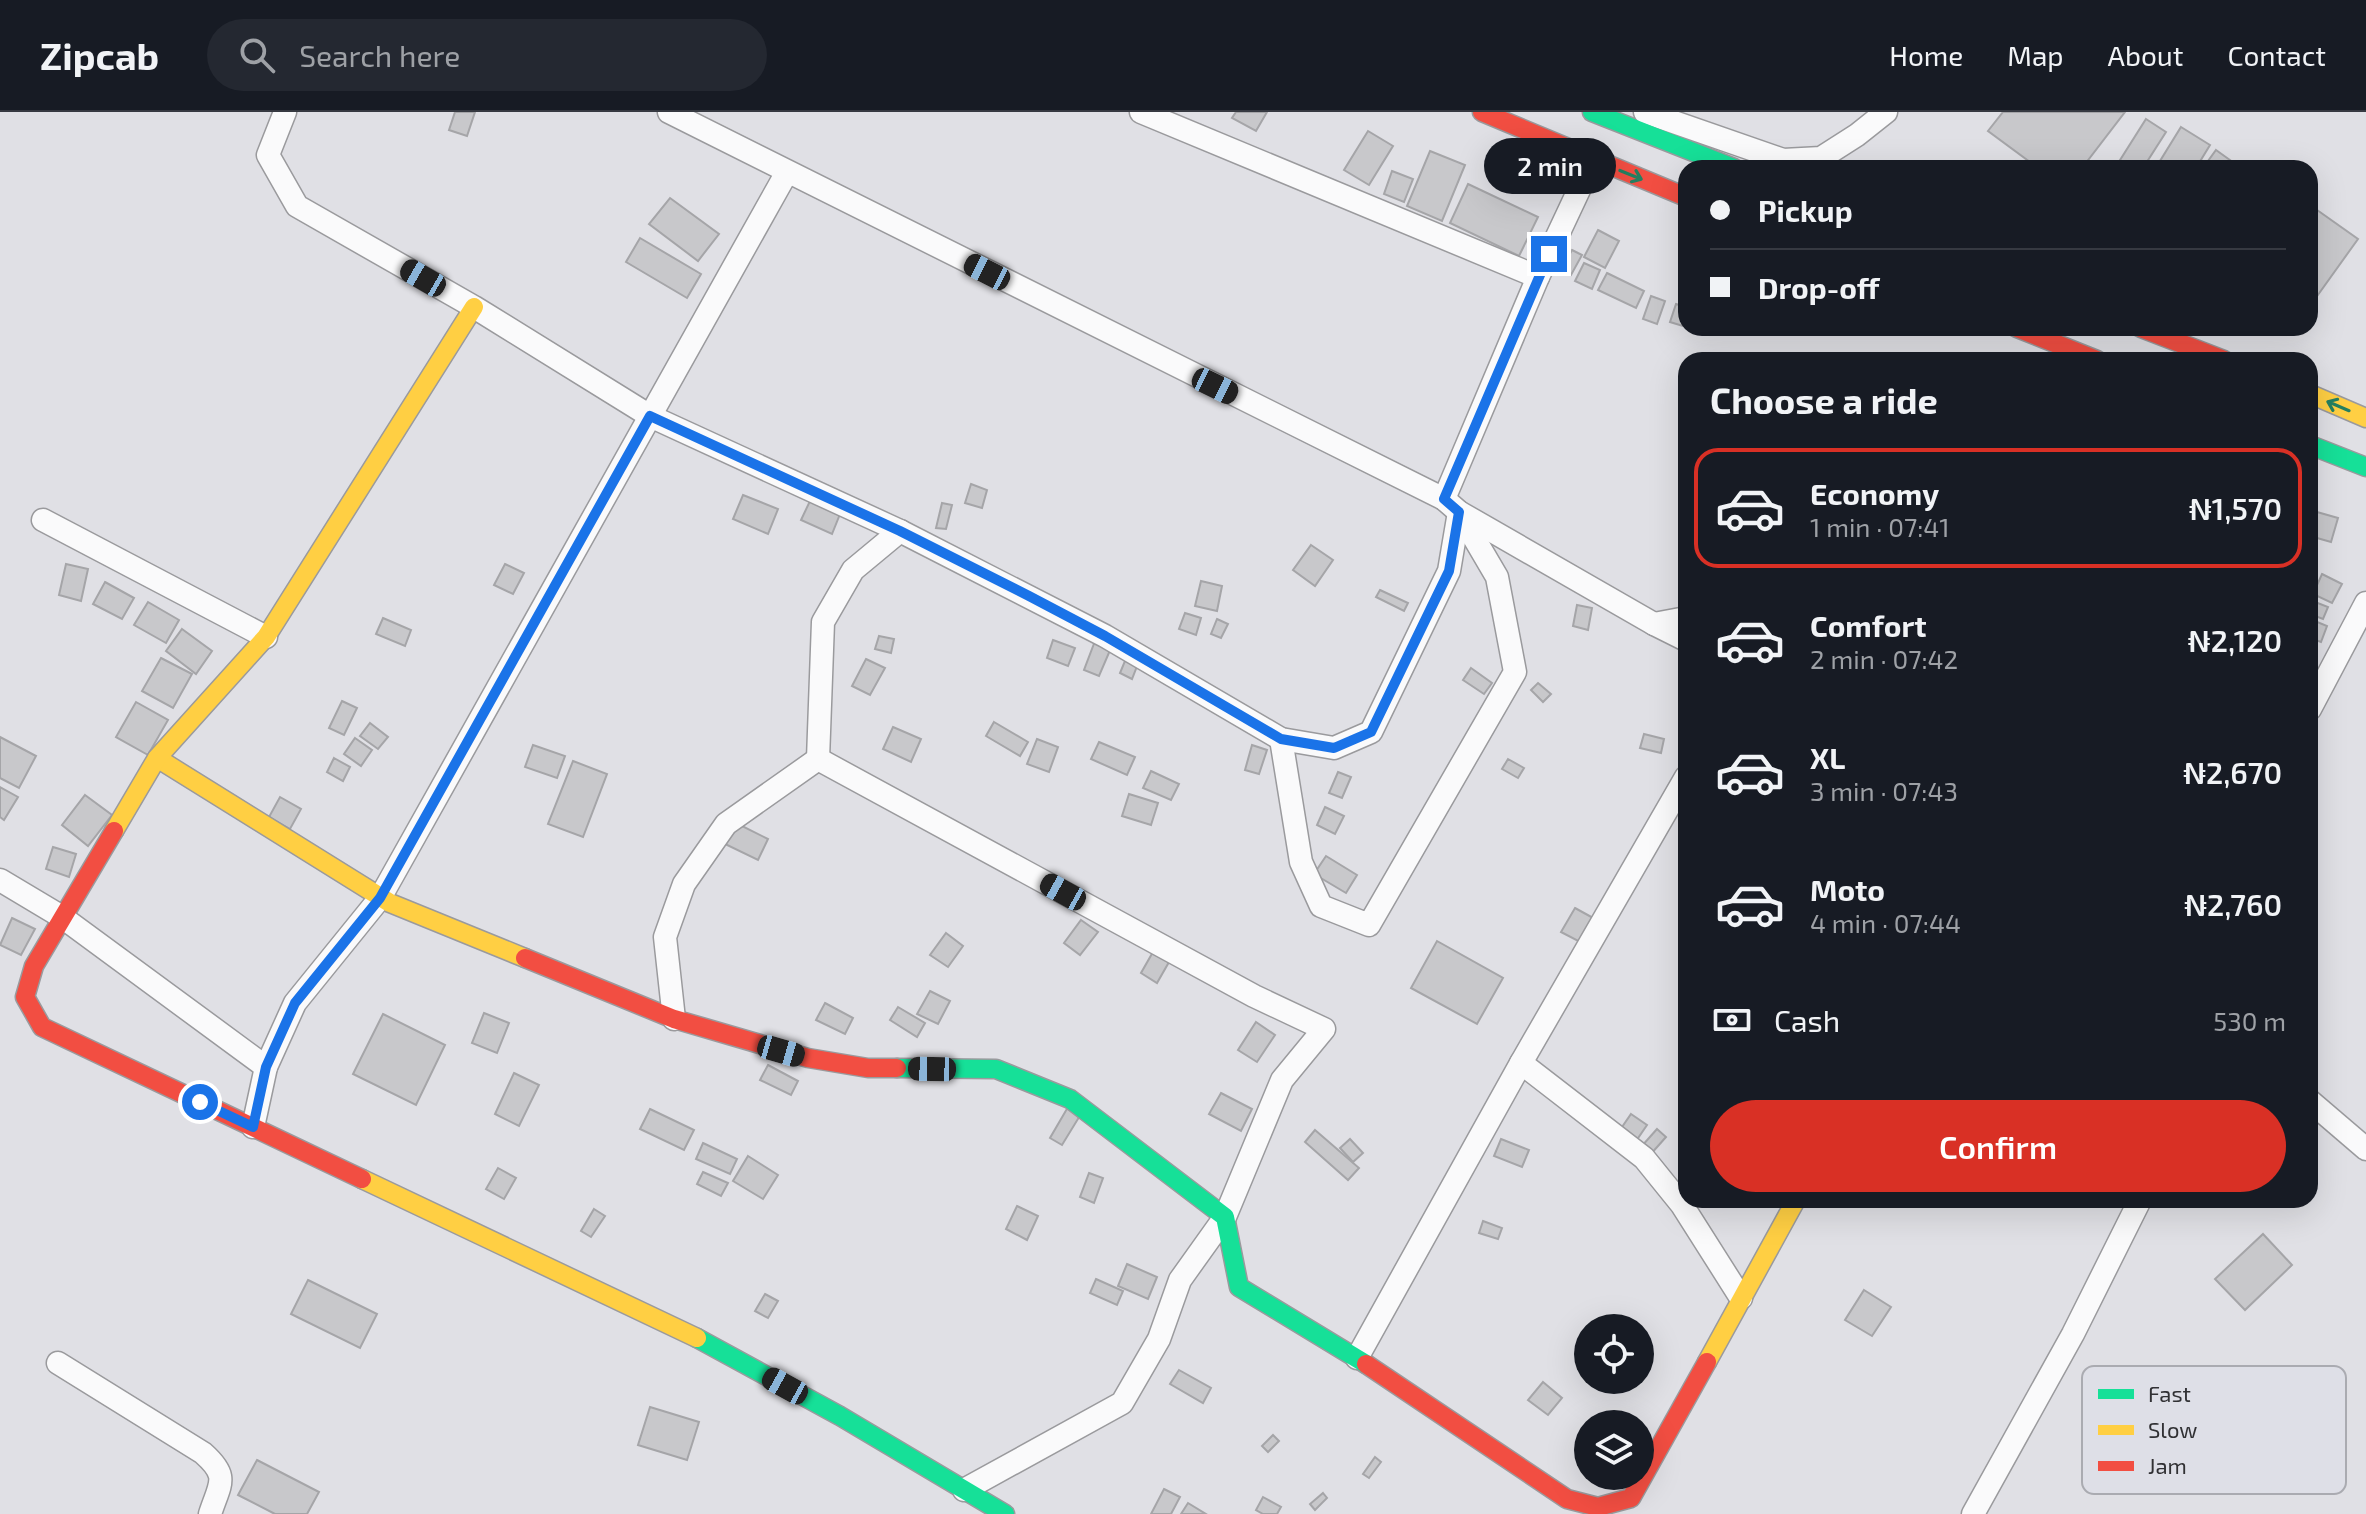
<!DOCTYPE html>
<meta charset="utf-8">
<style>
body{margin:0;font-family:"Exo 2",sans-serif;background:#242831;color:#f1f3f6;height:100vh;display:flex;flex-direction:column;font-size:30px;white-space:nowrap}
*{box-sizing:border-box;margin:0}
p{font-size:26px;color:#9ea1a6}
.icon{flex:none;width:44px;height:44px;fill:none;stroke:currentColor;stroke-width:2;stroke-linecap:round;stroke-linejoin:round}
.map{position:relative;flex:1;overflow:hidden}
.side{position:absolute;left:1678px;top:240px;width:640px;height:856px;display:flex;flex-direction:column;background:#171b24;border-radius:24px;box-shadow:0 8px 32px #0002}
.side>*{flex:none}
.hud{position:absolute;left:1678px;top:48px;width:640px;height:176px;border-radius:24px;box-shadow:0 8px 32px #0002;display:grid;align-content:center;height:176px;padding:0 32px;background:#171b24}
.controls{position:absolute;left:1574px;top:1202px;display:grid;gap:16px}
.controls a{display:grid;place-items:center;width:80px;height:80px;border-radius:50%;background:#171b24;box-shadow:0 8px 32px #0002;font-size:40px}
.end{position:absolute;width:36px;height:36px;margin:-18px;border:10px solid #1a73e8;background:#fff;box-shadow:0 0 0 4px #fff}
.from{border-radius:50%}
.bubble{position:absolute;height:56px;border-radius:28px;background:#171b24;box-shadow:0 8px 32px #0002;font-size:26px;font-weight:600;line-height:56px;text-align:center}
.car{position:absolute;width:24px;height:48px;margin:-24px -12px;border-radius:10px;box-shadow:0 0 6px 2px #0007;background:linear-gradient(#222 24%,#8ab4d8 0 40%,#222 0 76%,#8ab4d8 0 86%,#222 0)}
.hud b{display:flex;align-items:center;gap:28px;height:76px;font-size:30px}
.hud b+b{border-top:2px solid #363941}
.hud i{width:20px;height:20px;background:#f1f3f6}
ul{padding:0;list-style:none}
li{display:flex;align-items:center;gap:24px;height:120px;margin:0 16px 12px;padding:0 16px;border:4px solid transparent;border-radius:24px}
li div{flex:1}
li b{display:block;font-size:30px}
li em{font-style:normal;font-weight:600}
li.current{border-color:#d93025}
li>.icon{width:72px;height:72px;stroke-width:1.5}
h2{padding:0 32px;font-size:36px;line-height:96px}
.pay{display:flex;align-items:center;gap:20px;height:88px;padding:0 32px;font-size:30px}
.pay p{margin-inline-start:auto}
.action{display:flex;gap:16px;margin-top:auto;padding:16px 32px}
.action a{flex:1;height:92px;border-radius:48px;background:#d93025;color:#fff;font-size:32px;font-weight:600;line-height:92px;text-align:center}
header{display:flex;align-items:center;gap:48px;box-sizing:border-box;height:112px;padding:0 40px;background:#171b24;border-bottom:2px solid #363941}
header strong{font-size:38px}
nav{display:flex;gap:44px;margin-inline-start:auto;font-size:28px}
.search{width:560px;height:72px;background:#242831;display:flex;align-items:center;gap:20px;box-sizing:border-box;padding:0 28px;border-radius:44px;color:#9ea1a6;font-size:30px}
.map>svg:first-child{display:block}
.building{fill:#c8c8cb;stroke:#a5a5a8;stroke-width:2}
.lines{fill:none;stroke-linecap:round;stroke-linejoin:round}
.street-casing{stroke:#9a9a9d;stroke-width:25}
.fast-casing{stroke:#9a9a9d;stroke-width:21}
.slow-casing{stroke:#9a9a9d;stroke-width:21}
.jam-casing{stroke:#9a9a9d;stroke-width:21}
.street{stroke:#fafafb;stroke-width:22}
.fast{stroke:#16e098;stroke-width:18}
.slow{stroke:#ffcf43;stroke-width:18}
.jam{stroke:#f24e42;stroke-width:18}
.oneway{stroke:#258061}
.route{stroke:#1a73e8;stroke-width:10}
.key{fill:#dedfe7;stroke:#aaabb1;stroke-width:2}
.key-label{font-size:22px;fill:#313134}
</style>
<header>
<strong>Zipcab</strong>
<div class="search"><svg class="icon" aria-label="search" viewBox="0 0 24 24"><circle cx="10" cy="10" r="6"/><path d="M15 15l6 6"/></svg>Search here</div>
<nav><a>Home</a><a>Map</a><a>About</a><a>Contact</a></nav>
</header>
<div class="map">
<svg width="2366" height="1402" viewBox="0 0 2366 1402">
<rect width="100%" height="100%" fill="#e0e0e5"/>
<g class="building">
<polygon points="455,0 475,0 467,24 449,18"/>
<polygon points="1236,0 1267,0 1256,19 1232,6"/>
<polygon points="2003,0 2125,0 2082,56 2038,56 1988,19"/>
<polygon points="2146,7 2166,20 2143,56 2115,56"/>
<polygon points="2181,15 2210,33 2196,56 2171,56 2160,49"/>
<polygon points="1368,19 1393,34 1369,73 1344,58"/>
<polygon points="2216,38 2241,56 2203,56"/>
<polygon points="1430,39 1465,53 1442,109 1407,94"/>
<polygon points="1392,59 1413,67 1404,90 1384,82"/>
<polygon points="1468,72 1538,105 1519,144 1450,111"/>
<polygon points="670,86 719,122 698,149 649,112"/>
<polygon points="2310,93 2358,127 2310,194"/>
<polygon points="1598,118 1619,129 1605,156 1584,145"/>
<polygon points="640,126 701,162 687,186 626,150"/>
<polygon points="1572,138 1582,143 1571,163 1561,158"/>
<polygon points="1584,151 1600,158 1592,177 1575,169"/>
<polygon points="1607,161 1644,179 1636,196 1598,178"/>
<polygon points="1651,184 1665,189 1657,212 1643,207"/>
<polygon points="1676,192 1686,195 1686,215 1670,210"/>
<polygon points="971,372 987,378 982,396 965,391"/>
<polygon points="743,383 778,397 768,422 733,407"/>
<polygon points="810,389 840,402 832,422 801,408"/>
<polygon points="942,391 952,393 946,417 936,416"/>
<polygon points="2317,400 2338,406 2331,430 2310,424"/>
<polygon points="1311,433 1333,448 1315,474 1293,458"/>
<polygon points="66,452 88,457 81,489 59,483"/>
<polygon points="505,452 524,461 513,482 494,473"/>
<polygon points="2322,462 2342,472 2332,491 2313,482"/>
<polygon points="1201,469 1222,474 1217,499 1195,494"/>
<polygon points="105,470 134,486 122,507 93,492"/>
<polygon points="1380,478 1408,491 1404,499 1376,485"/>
<polygon points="2310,488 2328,495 2323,507 2310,502"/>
<polygon points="148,490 179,508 166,531 134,513"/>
<polygon points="1577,493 1592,496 1588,518 1573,514"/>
<polygon points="1185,501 1201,506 1196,523 1179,517"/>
<polygon points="383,506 411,518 405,534 376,522"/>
<polygon points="1217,507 1228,512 1221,526 1211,522"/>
<polygon points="2310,507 2327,514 2321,530 2310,526"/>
<polygon points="182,517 212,539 196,562 166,539"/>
<polygon points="879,524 894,527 891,541 875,537"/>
<polygon points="1053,528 1075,536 1068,554 1047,546"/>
<polygon points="1095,529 1111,536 1099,564 1084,558"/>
<polygon points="1127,544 1139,549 1132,567 1120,561"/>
<polygon points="161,546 192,562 173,596 142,579"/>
<polygon points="866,547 885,556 870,583 852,574"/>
<polygon points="1471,556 1492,571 1484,582 1463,568"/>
<polygon points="1538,571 1551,582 1543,590 1531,578"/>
<polygon points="342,589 357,596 344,623 329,616"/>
<polygon points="136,590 168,608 148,643 116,625"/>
<polygon points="994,610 1028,630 1020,644 986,624"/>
<polygon points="370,611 388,625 378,637 360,624"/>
<polygon points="893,615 921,627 911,650 883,637"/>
<polygon points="1644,622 1664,627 1661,641 1640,636"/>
<polygon points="0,625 36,644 19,676 0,666"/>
<polygon points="355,626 372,638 361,654 344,642"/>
<polygon points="1037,627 1058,635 1049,660 1027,652"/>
<polygon points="1099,630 1135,645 1127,663 1091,647"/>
<polygon points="533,633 565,644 557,666 525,655"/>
<polygon points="1252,633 1267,638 1259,662 1245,658"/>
<polygon points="334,646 350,655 343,669 327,660"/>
<polygon points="1508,647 1524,656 1518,666 1502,657"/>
<polygon points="573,649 607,662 583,725 548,712"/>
<polygon points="1151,659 1179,672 1171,688 1143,676"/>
<polygon points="1338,660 1351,665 1342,686 1329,681"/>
<polygon points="0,675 18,685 4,708 0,705"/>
<polygon points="1129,682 1158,691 1151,713 1122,704"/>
<polygon points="85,683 112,703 88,734 62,713"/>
<polygon points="280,685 301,697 290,717 269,705"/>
<polygon points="1325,695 1344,704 1335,722 1317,713"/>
<polygon points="734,710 768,727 758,748 723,731"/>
<polygon points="53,735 76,742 69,765 46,757"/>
<polygon points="1326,744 1357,763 1346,781 1314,762"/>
<polygon points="1575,796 1595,807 1582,831 1561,820"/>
<polygon points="12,806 35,817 21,843 0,833"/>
<polygon points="1081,808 1098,820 1080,843 1064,831"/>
<polygon points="946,821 963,834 948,855 930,843"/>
<polygon points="1437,829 1503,866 1477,912 1411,876"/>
<polygon points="1153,840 1169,850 1157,871 1141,861"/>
<polygon points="930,879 950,889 938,912 917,902"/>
<polygon points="825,891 853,906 845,922 816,908"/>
<polygon points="898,895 925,911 917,925 890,908"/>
<polygon points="484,901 509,911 497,941 472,931"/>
<polygon points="383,902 445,933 416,993 353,962"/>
<polygon points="1256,910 1275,923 1257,950 1238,938"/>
<polygon points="768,953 798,969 791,983 760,968"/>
<polygon points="514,961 539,973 519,1014 495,1002"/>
<polygon points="1221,981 1252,997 1241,1019 1209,1002"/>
<polygon points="1068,995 1081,1002 1062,1033 1050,1026"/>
<polygon points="650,997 694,1018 684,1038 640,1017"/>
<polygon points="1631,1002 1647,1013 1636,1029 1620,1018"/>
<polygon points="1657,1017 1666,1025 1650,1043 1641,1035"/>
<polygon points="1315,1018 1359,1056 1348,1068 1305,1030"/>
<polygon points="1350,1027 1363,1041 1353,1050 1340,1036"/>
<polygon points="1501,1027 1529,1038 1522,1055 1494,1044"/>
<polygon points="703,1031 737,1047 730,1062 696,1047"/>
<polygon points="748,1044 778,1063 763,1087 733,1069"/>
<polygon points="498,1056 516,1066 504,1087 486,1077"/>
<polygon points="703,1060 728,1071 721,1084 697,1072"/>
<polygon points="1089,1061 1103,1066 1094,1091 1080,1085"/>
<polygon points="1017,1094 1038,1104 1027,1128 1006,1117"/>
<polygon points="594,1097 605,1104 591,1125 581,1119"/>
<polygon points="1483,1109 1502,1116 1498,1127 1479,1121"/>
<polygon points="2263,1122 2292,1153 2245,1198 2215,1167"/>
<polygon points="1127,1152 1157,1165 1148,1187 1118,1174"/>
<polygon points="1096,1167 1123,1179 1117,1193 1090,1181"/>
<polygon points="308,1168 377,1202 360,1236 291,1202"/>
<polygon points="1864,1178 1891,1195 1872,1224 1845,1208"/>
<polygon points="765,1182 778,1189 768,1206 755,1199"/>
<polygon points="1179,1258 1211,1276 1203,1291 1170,1272"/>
<polygon points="1543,1270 1562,1286 1548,1303 1528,1288"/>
<polygon points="650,1295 699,1310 687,1348 638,1333"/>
<polygon points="1273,1323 1279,1329 1268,1340 1262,1334"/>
<polygon points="1375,1345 1381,1350 1369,1366 1363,1362"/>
<polygon points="257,1348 319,1380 307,1402 275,1402 238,1383"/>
<polygon points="1164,1377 1180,1385 1171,1402 1151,1402"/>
<polygon points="1323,1381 1327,1386 1315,1398 1310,1392"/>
<polygon points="1263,1385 1281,1395 1277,1402 1263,1402 1256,1398"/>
<polygon points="1188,1391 1206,1402 1181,1402"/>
</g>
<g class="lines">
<g class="street-casing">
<g id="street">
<polyline points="285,0 268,43 297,94 474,195 650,304 900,419 1105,524 1281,627 1334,636 1371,620 1449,459 1459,400"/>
<polyline points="669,0 1444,387 1459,400 1654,512 1686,528"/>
<polyline points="1141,0 1538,165"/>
<polyline points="1645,0 1783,48 1821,46 1857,23 1886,0"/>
<polyline points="1444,387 1538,165 1593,48"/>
<polyline points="43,408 266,525"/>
<polyline points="1654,512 1686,506"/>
<polyline points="2310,597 2366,491"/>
<polyline points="1281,627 1301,750 1321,794 1369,813 1515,560 1497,465 1460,402"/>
<polyline points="818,647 1254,884 1324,917 1282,968 1225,1105 1180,1168 1159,1227 1122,1291 964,1378"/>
<polyline points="818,647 823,510 853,458 900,419"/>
<polyline points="0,768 62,805 266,955"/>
<polyline points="674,907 665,825 684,772 726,712 818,647"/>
<polyline points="1521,951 1644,1046 1682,1093 1741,1186"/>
<polyline points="2310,989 2366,1037"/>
<polyline points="253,1015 266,955 295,891 380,786 787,60"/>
<polyline points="1357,1246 1521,951 1686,665"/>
<path d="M 58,1251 L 203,1341 C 230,1365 220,1371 210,1402"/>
<polyline points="1973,1402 2073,1222 2140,1088"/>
</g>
</g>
<g class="fast-casing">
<g id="fast">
<polyline points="1592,0 1734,56"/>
<polyline points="2310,333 2366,355"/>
<polyline points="897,956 996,957 1070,987 1225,1105 1239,1175 1366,1252"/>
<polyline points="697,1226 840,1304 1005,1402"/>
</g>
</g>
<g class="slow-casing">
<g id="slow">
<polyline points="2310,282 2366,306"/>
<polyline points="157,646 390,791 525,846"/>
<polyline points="114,719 157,646 266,525 474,195"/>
<polyline points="362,1067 697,1226"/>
<polyline points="1707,1250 1796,1088"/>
</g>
</g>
<g class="jam-casing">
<g id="jam">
<polyline points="1482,0 1686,85"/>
<polyline points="2017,216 2097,248"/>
<polyline points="2141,216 2224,248"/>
<polyline points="114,719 34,854 25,885 42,915 362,1067"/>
<polyline points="525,846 674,907 808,946 868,956 897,956"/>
<polyline points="1366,1252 1567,1387 1598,1395 1631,1386 1707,1250"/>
</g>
</g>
<use href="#street" class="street"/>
<use href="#fast" class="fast"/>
<use href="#slow" class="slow"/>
<use href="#jam" class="jam"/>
</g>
<defs><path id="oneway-shaft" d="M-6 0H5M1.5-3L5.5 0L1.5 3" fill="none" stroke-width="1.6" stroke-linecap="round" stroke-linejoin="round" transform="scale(2)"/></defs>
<g class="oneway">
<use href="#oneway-shaft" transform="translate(1631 63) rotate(22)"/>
<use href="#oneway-shaft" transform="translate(2338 294) rotate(-157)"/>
</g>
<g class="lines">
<polyline class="route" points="200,990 253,1015 266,955 295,891 380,786 650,304 900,419 1029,484 1105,524 1281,627 1334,636 1371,620 1449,459 1459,400 1444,387 1549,142"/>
</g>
<rect x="2082" y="1254" width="264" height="128" rx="12" class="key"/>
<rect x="2098" y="1277" width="36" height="10" fill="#16e098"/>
<rect x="2098" y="1313" width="36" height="10" fill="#ffcf43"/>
<rect x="2098" y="1349" width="36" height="10" fill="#f24e42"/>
<g class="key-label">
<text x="2148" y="1290">Fast</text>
<text x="2148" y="1326">Slow</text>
<text x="2148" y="1362">Jam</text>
</g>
</svg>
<div class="controls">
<a><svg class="icon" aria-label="locate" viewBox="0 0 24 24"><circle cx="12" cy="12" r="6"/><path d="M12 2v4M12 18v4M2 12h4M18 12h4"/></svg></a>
<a><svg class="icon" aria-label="layers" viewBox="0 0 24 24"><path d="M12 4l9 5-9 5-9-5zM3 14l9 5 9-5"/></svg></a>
</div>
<i class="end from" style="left:200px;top:990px"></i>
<i class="end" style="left:1549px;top:142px"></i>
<div class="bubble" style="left:1484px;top:26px;width:132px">2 min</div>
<i class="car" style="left:987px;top:160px;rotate:297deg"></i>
<i class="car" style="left:423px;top:166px;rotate:300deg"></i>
<i class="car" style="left:1215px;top:274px;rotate:116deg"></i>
<i class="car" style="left:1063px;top:780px;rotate:299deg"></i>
<i class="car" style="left:781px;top:939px;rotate:106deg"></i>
<i class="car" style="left:932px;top:957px;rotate:271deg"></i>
<i class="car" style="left:785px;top:1274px;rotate:299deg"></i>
<div class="hud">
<b><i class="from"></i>Pickup</b>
<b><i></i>Drop-off</b>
</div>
<section class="side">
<h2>Choose a ride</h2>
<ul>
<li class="current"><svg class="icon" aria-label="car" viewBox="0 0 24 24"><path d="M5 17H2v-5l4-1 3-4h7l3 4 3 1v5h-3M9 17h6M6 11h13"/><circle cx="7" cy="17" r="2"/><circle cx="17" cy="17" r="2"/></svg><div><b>Economy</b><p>1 min · 07:41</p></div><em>₦1,570</em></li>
<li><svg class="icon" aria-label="car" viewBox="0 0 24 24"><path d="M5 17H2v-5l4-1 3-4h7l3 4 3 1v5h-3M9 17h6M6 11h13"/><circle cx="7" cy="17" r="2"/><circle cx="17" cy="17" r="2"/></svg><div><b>Comfort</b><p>2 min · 07:42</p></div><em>₦2,120</em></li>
<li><svg class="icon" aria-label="car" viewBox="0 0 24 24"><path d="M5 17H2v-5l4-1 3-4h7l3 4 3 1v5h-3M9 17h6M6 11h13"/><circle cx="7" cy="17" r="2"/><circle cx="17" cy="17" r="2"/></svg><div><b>XL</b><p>3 min · 07:43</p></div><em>₦2,670</em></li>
<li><svg class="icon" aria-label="car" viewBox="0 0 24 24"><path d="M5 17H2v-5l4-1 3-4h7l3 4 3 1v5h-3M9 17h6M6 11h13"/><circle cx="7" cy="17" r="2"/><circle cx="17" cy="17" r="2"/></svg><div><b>Moto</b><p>4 min · 07:44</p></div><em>₦2,760</em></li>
</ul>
<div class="pay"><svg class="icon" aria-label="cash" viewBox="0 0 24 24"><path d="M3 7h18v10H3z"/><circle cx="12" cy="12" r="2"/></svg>Cash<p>530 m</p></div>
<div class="action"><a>Confirm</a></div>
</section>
</div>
